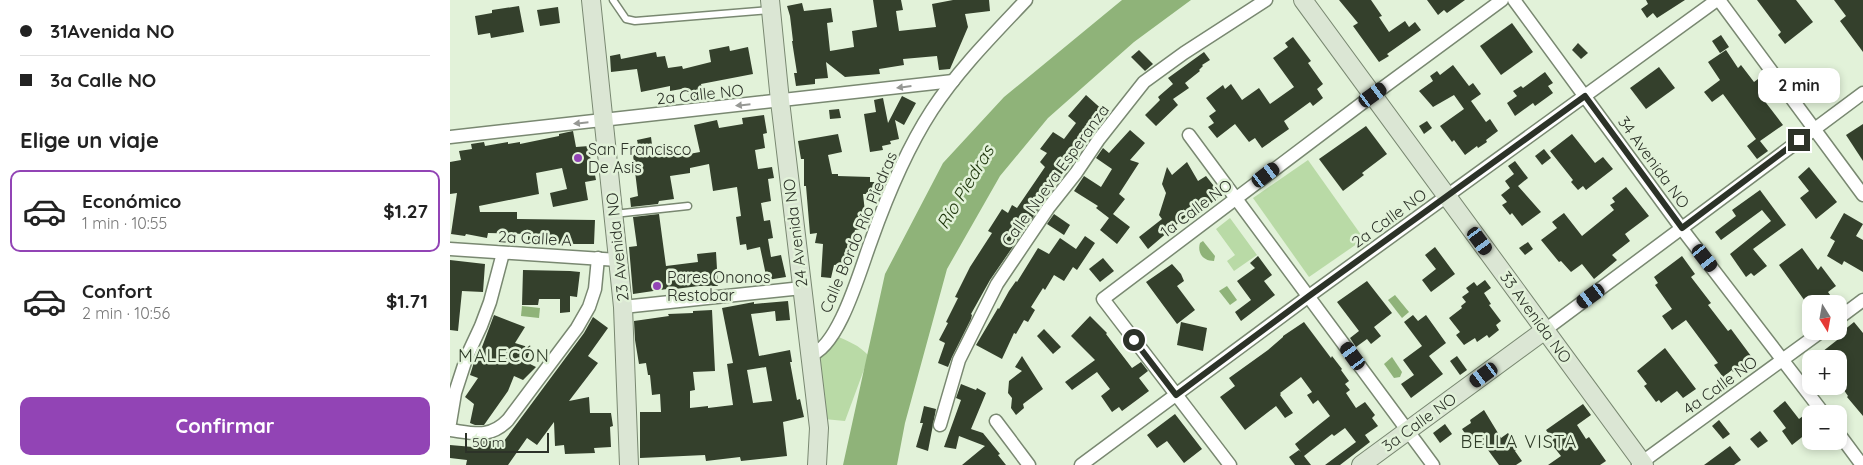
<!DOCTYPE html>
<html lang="es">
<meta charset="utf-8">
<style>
body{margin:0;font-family:Quicksand,sans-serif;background:#f6f6f6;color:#222;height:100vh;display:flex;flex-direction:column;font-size:19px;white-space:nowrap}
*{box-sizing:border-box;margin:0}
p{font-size:16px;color:#767676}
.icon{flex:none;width:28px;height:28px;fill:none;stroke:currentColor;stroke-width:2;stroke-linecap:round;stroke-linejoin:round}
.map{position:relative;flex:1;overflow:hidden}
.side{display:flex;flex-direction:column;background:#fff;width:450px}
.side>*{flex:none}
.top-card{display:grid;align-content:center;height:110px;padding:0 20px;background:#fff}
.needle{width:32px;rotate:169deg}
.buttons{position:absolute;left:1352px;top:295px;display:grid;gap:10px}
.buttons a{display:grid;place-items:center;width:45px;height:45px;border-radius:10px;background:#fff;box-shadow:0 2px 8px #0003;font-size:25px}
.scale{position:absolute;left:15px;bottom:12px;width:84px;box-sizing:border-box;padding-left:5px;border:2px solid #2c3228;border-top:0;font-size:14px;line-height:18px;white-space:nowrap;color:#2c3228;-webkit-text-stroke:4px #e2f2d9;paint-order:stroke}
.end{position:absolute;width:22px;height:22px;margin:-11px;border:6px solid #2c3228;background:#fff;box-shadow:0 0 0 2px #fff}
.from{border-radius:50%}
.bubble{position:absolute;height:35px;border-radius:10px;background:#fff;box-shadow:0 2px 8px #0003;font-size:16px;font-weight:700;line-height:35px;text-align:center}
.car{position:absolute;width:15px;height:30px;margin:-15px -8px;border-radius:6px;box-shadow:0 0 4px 1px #0007;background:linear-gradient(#222 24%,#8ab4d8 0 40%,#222 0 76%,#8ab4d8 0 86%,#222 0)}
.top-card b{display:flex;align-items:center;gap:18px;height:48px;font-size:19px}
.top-card b+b{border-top:1px solid #e0e0e0}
.top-card i{width:12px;height:12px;background:#222}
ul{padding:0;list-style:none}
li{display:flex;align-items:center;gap:15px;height:82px;margin:0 10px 8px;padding:0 10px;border:2px solid transparent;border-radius:10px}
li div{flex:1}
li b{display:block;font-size:19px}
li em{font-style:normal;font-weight:700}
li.active{border-color:#9244b5}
li>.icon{width:45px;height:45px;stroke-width:1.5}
h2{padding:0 20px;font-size:22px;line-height:60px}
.action{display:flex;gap:10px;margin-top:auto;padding:10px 20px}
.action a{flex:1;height:58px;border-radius:10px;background:#9244b5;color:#fff;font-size:20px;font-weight:700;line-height:58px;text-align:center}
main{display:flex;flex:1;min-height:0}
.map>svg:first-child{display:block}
.green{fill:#b9daa6}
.water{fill:#8fb379}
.building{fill:#34402c;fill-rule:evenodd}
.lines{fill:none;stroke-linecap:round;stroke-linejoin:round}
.lane-casing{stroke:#798871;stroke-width:9}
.street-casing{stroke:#798871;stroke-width:15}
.secondary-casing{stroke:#798871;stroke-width:20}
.lane{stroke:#fff;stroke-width:6}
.street{stroke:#fff;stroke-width:12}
.secondary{stroke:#dbe6d4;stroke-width:18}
.oneway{fill:#969894}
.route{stroke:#2c3228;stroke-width:6}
.poi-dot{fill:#9244b5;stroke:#e2f2d9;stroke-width:2}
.labels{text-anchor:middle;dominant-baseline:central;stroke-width:5;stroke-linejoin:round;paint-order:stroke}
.street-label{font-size:16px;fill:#2c3228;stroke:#e2f2d9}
.poi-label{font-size:16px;fill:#2c3228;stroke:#e2f2d9;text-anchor:start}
.water-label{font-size:18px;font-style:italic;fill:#1d340a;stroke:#e2f2d9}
.neighbourhood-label{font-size:18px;letter-spacing:1px;fill:#2f3c28;stroke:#e2f2d9}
</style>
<main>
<section class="side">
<div class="top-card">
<b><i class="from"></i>31Avenida NO</b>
<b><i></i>3a Calle NO</b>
</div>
<h2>Elige un viaje</h2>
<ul>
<li class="active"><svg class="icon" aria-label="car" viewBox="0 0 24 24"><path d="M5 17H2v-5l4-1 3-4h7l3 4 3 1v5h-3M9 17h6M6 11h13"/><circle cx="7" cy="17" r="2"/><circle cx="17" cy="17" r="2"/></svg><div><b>Económico</b><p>1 min · 10:55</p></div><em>$1.27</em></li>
<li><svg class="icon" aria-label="car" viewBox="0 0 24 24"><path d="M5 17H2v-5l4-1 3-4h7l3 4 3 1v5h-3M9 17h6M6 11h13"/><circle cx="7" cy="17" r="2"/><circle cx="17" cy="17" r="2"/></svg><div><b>Confort</b><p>2 min · 10:56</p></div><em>$1.71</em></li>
</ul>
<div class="action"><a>Confirmar</a></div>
</section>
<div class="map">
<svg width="1413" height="465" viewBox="0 0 1413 465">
<rect width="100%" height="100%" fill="#e2f2d9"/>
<g class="green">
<polygon points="858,160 914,239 859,277 803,198"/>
<polygon points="780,218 807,255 784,271 777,261 785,255 766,229"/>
<path d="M 384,335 C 398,341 409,345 419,356 L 395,421 L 374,419 L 367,357 Z"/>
</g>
<g class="water">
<polygon points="672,0 741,0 684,42 598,118 550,176 497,269 455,423 447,465 393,465 435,274 493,163 554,97"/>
<path d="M 753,241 L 765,256 L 764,261 C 753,261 747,253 750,243 Z"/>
<polygon points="777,286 787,300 780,305 769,291"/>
<polygon points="945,295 959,312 952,318 938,300"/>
<polygon points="72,306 90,308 89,318 71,316"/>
<polygon points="942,357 952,372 950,377 944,378 934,364"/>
</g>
<g class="building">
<polygon points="423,0 451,0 453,10 446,11 449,31 486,27 482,4 503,0 539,0 540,11 515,14 518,27 500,69 489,70 487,56 453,59 454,65 429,69 430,74 395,77 376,62 378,78 365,79 365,84 346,86 344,73 347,73 342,41 343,41 340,16 337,6 352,3 354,11 381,8 383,22 377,23 380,51 404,47 402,31 427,27"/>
<polygon points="889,0 921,0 932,16 929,17 939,32 955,21 959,27 965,22 971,30 937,54 939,56 929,62 903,26 908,23"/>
<polygon points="977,0 1015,0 997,13 994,10 988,15"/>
<polygon points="1196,0 1235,0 1207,18 1203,13 1197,18 1191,9 1198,4"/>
<polygon points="1307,0 1346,0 1363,22 1335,44 1328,35 1331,32"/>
<polygon points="1384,0 1413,0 1413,52 1390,21 1396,16"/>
<polygon points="69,6 74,32 41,38 40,33 28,35 25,16 42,13 42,10"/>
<polygon points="108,7 110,23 90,26 87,10"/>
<polygon points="1062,23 1083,52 1051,75 1030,46"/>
<polygon points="1271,35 1279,47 1270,53 1262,41"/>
<polygon points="843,37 861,61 858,63 873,84 867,89 873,98 863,106 860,102 834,121 839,129 812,148 805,138 799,142 785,124 767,138 758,127 764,123 759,116 766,111 756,98 773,85 775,89 781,84 792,100 809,88 820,104 844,87 823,58 838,47 835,43"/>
<polygon points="1128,43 1138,53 1131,59 1122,50"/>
<polygon points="279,46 280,51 298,47 303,74 251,84 254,97 240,100 237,88 220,91 220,86 191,92 187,69 161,72 160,56 170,54 171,59 206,52 207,57 215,56 218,68 232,66 233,69 261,62 259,50"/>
<polygon points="689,50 703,64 695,71 681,57"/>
<polygon points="1276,50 1288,68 1291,65 1304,82 1308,79 1316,90 1310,95 1333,125 1310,141 1318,151 1307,159 1297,146 1306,139 1273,94 1262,102 1254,92 1270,80 1258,62"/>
<polygon points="754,52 760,60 752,65 753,66 749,70 750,71 735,83 739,88 723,99 728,105 706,126 695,115 710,100 708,97 723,84 718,78"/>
<polygon points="1003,65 1019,86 1023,83 1031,94 1021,101 1036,122 1040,119 1048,131 1036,140 1037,142 1028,148 1027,146 1015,155 1004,140 1002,142 990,126 1014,109 1004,95 983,107 969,91 983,81 980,76 987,71 990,75"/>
<polygon points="1209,67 1225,88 1196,109 1180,88"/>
<polygon points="1095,72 1103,83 1098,86 1103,93 1085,106 1083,103 1065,116 1057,103 1067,96 1063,91 1071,86 1073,88"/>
<polygon points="636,95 656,113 620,159 621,160 599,194 540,280 521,314 522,315 521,319 502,357 498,367 488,363 495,343 489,340 498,323 496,322 508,298 505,297 520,267 542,233 538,231 552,209 558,213 562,205 567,208 595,167 590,162 597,153 590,149 603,132 614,139 626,123 618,116"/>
<polygon points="452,96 466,103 454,125 445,120 449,139 440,141 441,144 432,146 433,150 420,152 414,114 426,112 424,100 433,98 438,123"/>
<polygon points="389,109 391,118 380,119 379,110"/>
<polygon points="314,115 317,133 313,134 315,148 305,150 308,169 322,167 324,178 318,179 321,201 311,203 314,221 320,220 323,238 318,239 321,257 331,255 336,277 317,280 310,247 297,250 296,244 290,245 286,217 291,216 287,187 263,191 259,164 240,168 240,173 220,176 224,199 209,201 208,204 181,207 180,198 188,196 183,155 190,154 187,140 201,137 203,152 227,148 228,156 250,152 244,125 267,120 269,128 293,124 292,118"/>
<polygon points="977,121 982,128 974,134 969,126"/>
<polygon points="1413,124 1413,161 1396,135"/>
<polygon points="916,126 937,154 912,173 914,175 893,191 869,159"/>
<polygon points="680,130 695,143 680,160 689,163 669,194 675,199 663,214 680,227 667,244 650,230 659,218 646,208 648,206 624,191 634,176 651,187 662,169 646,158 653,148 659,153"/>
<polygon points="123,131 126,147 139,146 142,170 144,170 146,180 135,182 138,200 103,207 100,193 117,189 112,168 86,173 89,194 29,206 30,212 67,212 67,219 145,220 144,244 78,244 78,234 38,233 37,238 16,234 15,236 1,234 7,193 0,194 0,162 11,160 9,151 22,149 21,144 34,142 35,146 58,142 58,144 70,142 70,144 109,136 109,134"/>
<polygon points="388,134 392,152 378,155 382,174 388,174 388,176 420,177 420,182 425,182 419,194 413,194 415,212 411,212 413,229 405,230 397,258 394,259 394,264 384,265 381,278 371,277 373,244 365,243 367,233 360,234 356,186 354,186 354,159 351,159 348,141"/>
<polygon points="1122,134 1145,163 1153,157 1163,169 1136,190 1133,186 1128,190 1121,182 1123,180 1100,151"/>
<polygon points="1094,149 1101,158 1092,165 1085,156"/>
<polygon points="1065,161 1078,178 1068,186 1091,212 1072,226 1062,213 1060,215 1052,205 1057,202 1051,195 1060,188 1055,181 1064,174 1058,166"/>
<polygon points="737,162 748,181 756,176 771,195 742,219 739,214 698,249 689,237 712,219 709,215 716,193 712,184 717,167 722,175"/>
<polygon points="1359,167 1387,202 1366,219 1350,198 1359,191 1348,177"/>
<polygon points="1176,187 1199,216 1175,234 1180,241 1162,255 1167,260 1144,279 1132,264 1121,272 1111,261 1109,262 1091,240 1107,228 1102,222 1114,213 1132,236 1164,210 1160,205 1165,202 1162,198"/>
<polygon points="1310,190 1336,225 1303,249 1317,266 1304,276 1301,273 1296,277 1280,254 1321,221 1312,210 1271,240 1265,232 1286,216 1282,210"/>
<polygon points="1394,213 1413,224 1406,236 1413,240 1413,272 1394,261 1392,265 1377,256 1385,241 1380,238"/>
<polygon points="209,214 216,266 248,262 247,254 266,252 268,286 249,286 217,290 217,289 183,294 179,247 187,246 183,217"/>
<polygon points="604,214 620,225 614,235 597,224"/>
<polygon points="635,236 645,243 627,270 623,267 614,281 604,275 595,290 593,288 581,307 585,310 578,322 574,320 566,334 564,333 552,359 526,345 548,308 549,309 559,291 566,281 567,282 588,248 599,254 610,238 626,249"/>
<polygon points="1078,242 1083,249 1075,255 1069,248"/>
<polygon points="985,247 1005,274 981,292 972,280 986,269 975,255"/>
<polygon points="1352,248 1368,270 1371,266 1386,286 1378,292 1383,299 1376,304 1357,304 1329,265"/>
<polygon points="808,256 822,275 814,281 825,295 791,321 785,312 801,300 787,281 805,268 800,263"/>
<polygon points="1232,256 1245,274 1241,277 1261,303 1258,305 1278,331 1281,329 1301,356 1295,360 1297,362 1283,372 1282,370 1273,377 1264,365 1268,363 1236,320 1222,330 1212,316 1222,309 1205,285 1208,283 1204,277"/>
<polygon points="653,258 664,271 650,282 639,269"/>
<polygon points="0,260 35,264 33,292 12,291 8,331 0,330"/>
<polygon points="722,264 731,274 734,281 727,286 745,310 727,324 696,282"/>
<polygon points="73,270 120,271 130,272 127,297 120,296 120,312 110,313 110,299 89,299 88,305 72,305"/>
<polygon points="1035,280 1041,288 1034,293 1041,304 1039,305 1051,321 1046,325 1049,330 1039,338 1037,335 1027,342 1025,338 1014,345 1006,335 1010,332 999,318 1012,308 1011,306 1016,302 1012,297 1019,292 1016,288 1024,282 1027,286"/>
<polygon points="917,281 942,313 924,327 931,336 921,344 917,339 906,347 900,338 909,331 887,302"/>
<path d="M 338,301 L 340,320 L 326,321 L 325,311 L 301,314 L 309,356 L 340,350 L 342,362 L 340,362 L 347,400 L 350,399 L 354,417 L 333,422 L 337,456 L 291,461 L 290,457 L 256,461 L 255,455 L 190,458 L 190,412 L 211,412 L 210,394 L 202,395 L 200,375 L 198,375 L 196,363 L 189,364 L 185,340 L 184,321 L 219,316 L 218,314 L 243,313 L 243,311 L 262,310 L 265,371 L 243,372 L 245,390 L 240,391 L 240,408 L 258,406 L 258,408 L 283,405 L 277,364 L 283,363 L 272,308 L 304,302 L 304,304 ZM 316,367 L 322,401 L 303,403 L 297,370 Z"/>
<polygon points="44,315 75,327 65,343 81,348 76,362 86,367 73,380 64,376 58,391 34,425 25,425 20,423 24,404 15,397 28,378 20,375 25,359 30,347 32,347"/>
<polygon points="963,315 968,321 976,315 996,343 979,356 993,374 961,398 951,384 964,375 953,360 972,346 954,322"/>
<polygon points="640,316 657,333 656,334 682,368 691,362 698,371 689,378 699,391 672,411 669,407 662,412 651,396 660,389 647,372 622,390 615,382 645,360 621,336"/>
<polygon points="143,317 158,328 138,356 148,363 119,401 139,397 140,413 161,413 163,426 160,427 161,447 144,448 145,453 115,454 114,445 105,446 104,422 87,445 77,438 58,465 16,465 17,460 0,458 0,445 23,447 24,441 54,441 134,333"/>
<polygon points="731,322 757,328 753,351 727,345"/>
<polygon points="854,322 881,358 882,356 892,369 891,370 899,381 895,384 900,390 896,393 906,408 915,402 925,415 922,418 928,426 915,435 920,442 890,465 875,465 906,442 895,428 884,436 882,434 854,456 861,465 845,465 839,457 849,450 851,452 845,444 880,416 868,400 863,404 857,395 862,392 851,377 830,393 831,394 830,395 843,413 835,418 826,406 795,430 770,397 785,386 779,378 818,350 833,337 833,336"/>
<polygon points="1404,322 1413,333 1413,416 1397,397 1398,396 1389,383 1389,359 1363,359 1391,337 1388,335"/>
<polygon points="594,329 611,347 603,354 587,336"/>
<polygon points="1215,348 1246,389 1233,398 1227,391 1211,403 1209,400 1206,402 1194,386 1197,384 1187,371"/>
<polygon points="572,356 593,389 573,404 574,408 566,415 561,408 562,398 558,393 559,381 572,371 565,367"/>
<polygon points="1007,356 1017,370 1010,375 1000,361"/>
<polygon points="511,384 526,390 527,388 536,393 521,429 533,433 550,454 548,455 556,465 512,465 535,446 509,436 506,449 494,447 511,400 506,398"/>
<polygon points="1335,401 1349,419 1353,416 1361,426 1361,430 1342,445 1332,431 1336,428 1323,411"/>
<polygon points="1133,404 1141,415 1127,425 1136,439 1139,437 1156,461 1150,465 1098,465 1111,456 1100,442 1103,440 1096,430"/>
<polygon points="474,406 486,409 478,451 466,447 473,423 470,423"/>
<polygon points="1034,410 1051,438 1058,433 1069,448 1065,451 1072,461 1066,465 1049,465 1035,446 1034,447 1029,441 1023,445 1012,429 1021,423 1020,420"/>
<polygon points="725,414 752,449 734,463 717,441 707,448 697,435"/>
<polygon points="1269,420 1280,434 1273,439 1262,426"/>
<polygon points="995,424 1002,434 990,443 983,433"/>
<polygon points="1310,431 1318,441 1308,448 1300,439"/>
<polygon points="1280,446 1291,460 1284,465 1254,465"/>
</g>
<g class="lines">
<g class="lane-casing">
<g id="lane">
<polyline points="163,0 176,19 185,21 320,10"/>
<polyline points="164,214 238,206"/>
</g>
</g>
<g class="street-casing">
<g id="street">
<polyline points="1064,0 1232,229 1374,414"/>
<polyline points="1269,0 1413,195"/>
<polyline points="739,135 983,465"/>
<polyline points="0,137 503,81"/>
<polyline points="0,249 168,260"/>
<polyline points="173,307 352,288"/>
<polyline points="1389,318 1413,300"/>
<polyline points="1095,330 1413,93"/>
<path d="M 360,355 C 389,348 411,267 421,241 C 437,196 456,150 482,110 C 508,70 543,35 576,0"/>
<polyline points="546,421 579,465"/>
<polyline points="0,423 5,393 17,356 31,326 40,302 53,253"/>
<polyline points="490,425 509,360 547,284 599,207 626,173 649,139 694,82 734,53 816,0"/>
<path d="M 0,430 C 23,433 40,439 58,420 L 127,328 L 139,307 L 145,289 L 148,258"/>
<polyline points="1389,434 1412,465"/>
<polyline points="631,465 859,296 1267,0"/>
<polyline points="780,465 653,299 923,95 1052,0"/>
<polyline points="1188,465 1372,331"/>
</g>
</g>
<g class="secondary-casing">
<g id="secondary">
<polyline points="141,0 173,307 179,465"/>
<polyline points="320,0 330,101 369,428 367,465"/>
<polyline points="853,0 1194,465"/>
<polyline points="911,465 1095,330"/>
</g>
</g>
<use href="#lane" class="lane"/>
<use href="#street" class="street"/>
<use href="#secondary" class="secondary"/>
</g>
<defs><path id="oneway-solid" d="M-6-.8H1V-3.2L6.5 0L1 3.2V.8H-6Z" transform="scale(1.25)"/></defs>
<g class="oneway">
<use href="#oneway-solid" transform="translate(454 87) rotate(173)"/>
<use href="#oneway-solid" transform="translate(293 105) rotate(174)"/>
<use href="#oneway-solid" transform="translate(131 123) rotate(174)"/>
</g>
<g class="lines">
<polyline class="route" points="684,340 726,395 859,296 1135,96 1232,228 1349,140"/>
</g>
<g class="poi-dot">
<circle cx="128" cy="158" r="5"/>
<circle cx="207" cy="286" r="5"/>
</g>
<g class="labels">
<g class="street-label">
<text transform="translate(250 94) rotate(-6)">2a Calle NO</text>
<text transform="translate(1204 162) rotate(54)">34 Avenida NO</text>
<text transform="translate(605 175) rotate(-54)">Calle Nueva Esperanza</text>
<text transform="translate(746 208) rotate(-37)">1a Calle NO</text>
<text transform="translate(939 218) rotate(-36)">2a Calle NO</text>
<text transform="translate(408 232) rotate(-67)">Calle Bordo Río Piedras</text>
<text transform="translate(345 233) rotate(-97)">24 Avenida NO</text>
<text transform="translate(85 238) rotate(3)">2a Calle A</text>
<text transform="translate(167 247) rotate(-96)">23 Avenida NO</text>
<text transform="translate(1086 317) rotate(54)">33 Avenida NO</text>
<text transform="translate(1270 385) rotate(-36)">4a Calle NO</text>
<text transform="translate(969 422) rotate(-36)">3a Calle NO</text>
</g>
<g class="poi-label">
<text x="138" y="149">San Francisco<tspan x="138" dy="18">De Asis</tspan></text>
<text x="217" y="277">Pares Ononos<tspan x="217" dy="18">Restobar</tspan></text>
</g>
<g class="water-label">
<text transform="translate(515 187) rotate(-59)">Río Piedras</text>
</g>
<g class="neighbourhood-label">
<text x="54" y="355">MALECÓN</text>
<text x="1069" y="441">BELLA VISTA</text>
</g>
</g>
</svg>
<div class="buttons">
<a><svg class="needle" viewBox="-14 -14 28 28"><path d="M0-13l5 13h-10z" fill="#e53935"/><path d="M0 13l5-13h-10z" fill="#767676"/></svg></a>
<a>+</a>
<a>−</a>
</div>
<div class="scale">50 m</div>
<i class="end from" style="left:684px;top:340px"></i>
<i class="end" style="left:1349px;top:140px"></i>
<div class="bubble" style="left:1308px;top:68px;width:82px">2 min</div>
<i class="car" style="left:923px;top:95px;rotate:54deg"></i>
<i class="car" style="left:816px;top:175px;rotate:53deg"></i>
<i class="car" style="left:1030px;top:241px;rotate:144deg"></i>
<i class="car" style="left:1255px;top:258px;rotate:142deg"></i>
<i class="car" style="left:1141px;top:296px;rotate:234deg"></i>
<i class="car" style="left:903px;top:356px;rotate:324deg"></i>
<i class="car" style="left:1034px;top:375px;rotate:234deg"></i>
</div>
</main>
